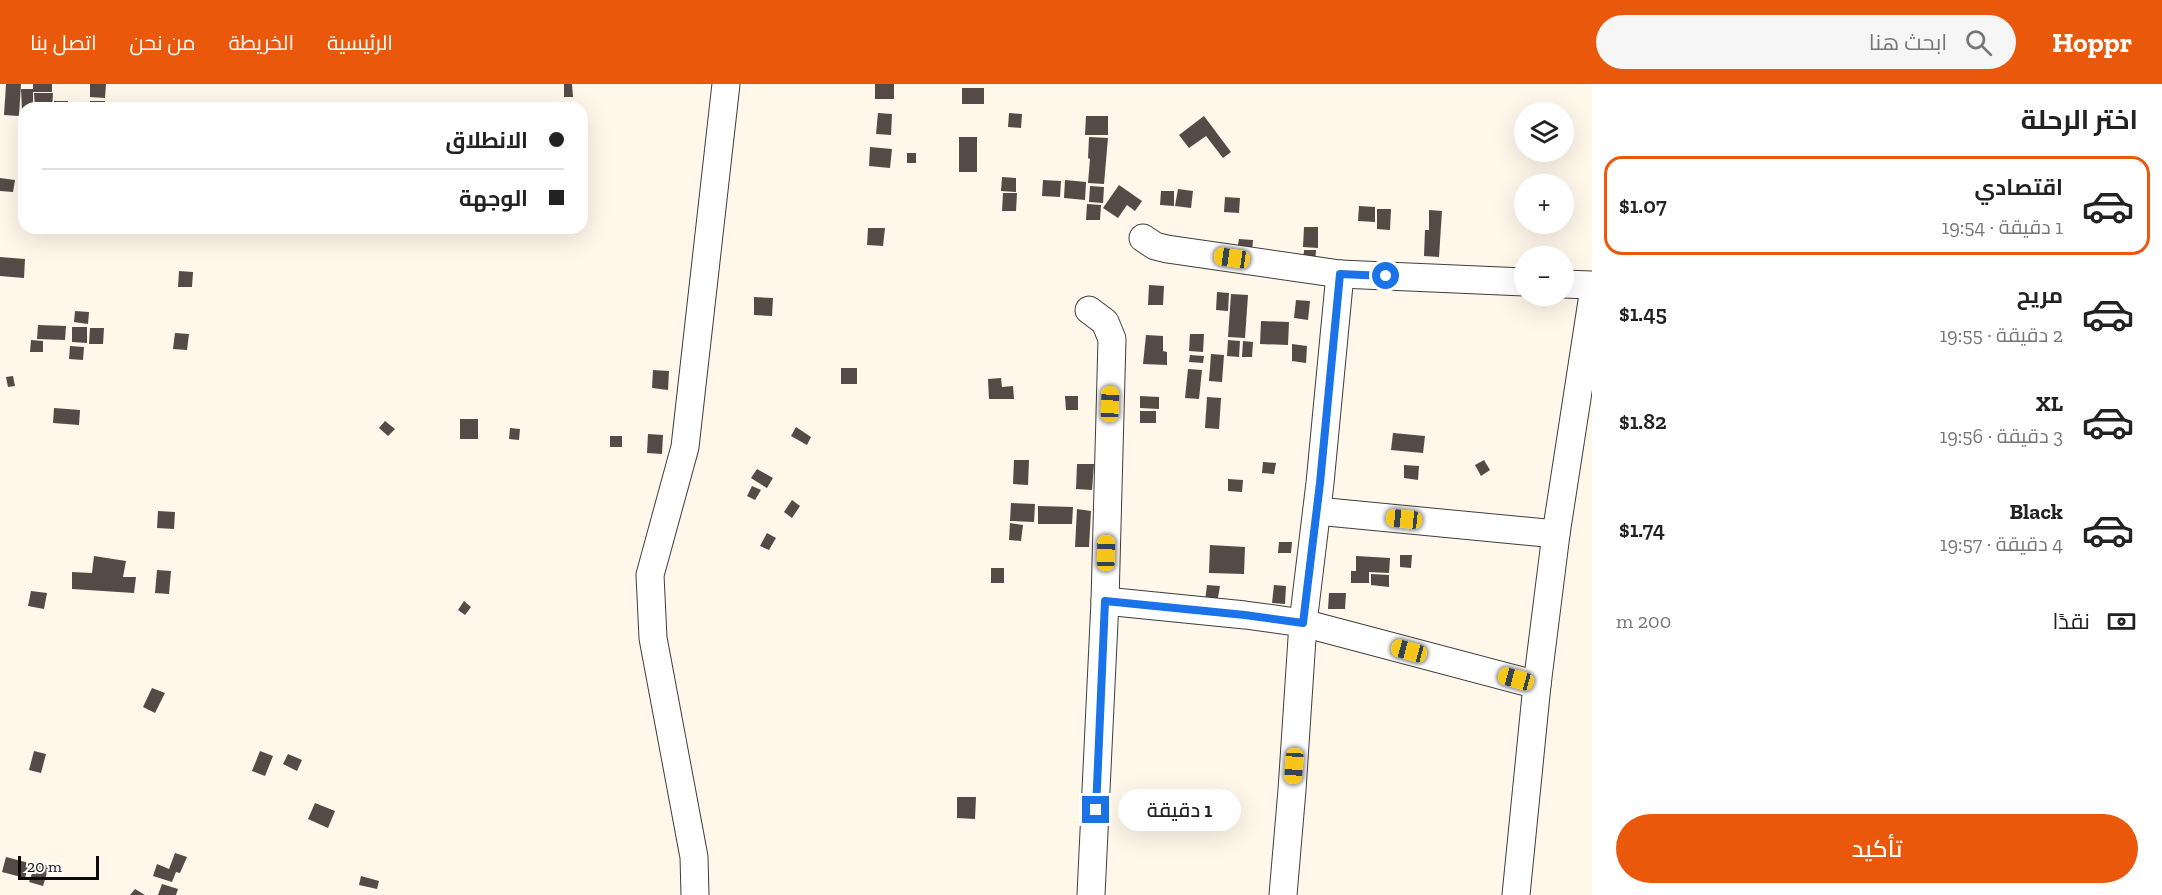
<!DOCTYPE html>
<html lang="ar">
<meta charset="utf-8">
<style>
body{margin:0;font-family:"Zilla Slab",Cairo,serif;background:#f6f6f6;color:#222;direction:rtl;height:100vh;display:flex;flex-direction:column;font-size:22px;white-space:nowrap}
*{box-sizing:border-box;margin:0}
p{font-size:20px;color:#767676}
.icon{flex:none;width:33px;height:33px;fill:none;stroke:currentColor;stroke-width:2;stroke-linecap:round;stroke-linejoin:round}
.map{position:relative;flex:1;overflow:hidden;direction:ltr}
.details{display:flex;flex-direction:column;background:#fff;width:570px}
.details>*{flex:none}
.guide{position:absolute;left:18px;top:18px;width:570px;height:132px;border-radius:18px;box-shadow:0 6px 24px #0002;direction:rtl;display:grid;align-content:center;height:132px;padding:0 24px;background:#fff}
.buttons{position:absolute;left:1514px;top:18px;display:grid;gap:12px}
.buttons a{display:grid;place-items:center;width:60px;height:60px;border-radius:50%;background:#fff;box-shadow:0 6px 24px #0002;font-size:30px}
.scale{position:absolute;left:18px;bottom:15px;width:81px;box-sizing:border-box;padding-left:6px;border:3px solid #0b0b0b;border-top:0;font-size:16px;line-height:21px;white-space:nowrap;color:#0b0b0b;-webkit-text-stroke:4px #fff;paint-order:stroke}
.end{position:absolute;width:27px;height:27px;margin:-14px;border:8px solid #1a73e8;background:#fff;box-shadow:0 0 0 3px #fff}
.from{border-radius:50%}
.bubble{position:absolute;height:42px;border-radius:21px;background:#fff;box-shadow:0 6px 24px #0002;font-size:20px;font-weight:600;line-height:42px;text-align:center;direction:rtl}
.car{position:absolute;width:18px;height:36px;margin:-18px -9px;border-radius:8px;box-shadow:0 0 4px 2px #0007;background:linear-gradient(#f5c518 24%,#345 0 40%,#f5c518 0 76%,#345 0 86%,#f5c518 0)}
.guide b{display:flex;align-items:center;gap:21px;height:57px;font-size:22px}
.guide b+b{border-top:2px solid #e0e0e0}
.guide i{width:15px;height:15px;background:#222}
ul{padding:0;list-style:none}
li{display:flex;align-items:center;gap:18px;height:99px;margin:0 12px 9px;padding:0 12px;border:3px solid transparent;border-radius:18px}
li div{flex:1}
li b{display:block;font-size:22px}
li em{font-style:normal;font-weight:600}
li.selected{border-color:#ea580c}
li>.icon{width:54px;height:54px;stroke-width:1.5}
h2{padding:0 24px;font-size:27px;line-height:72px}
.pay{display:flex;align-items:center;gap:15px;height:66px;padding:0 24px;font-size:22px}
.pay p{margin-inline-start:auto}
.primary-button{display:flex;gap:12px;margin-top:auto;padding:12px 24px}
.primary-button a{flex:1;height:69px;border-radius:36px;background:#ea580c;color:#fff;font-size:24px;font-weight:600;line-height:69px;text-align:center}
header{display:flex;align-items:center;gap:36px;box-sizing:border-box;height:84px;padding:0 30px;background:#ea580c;color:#fff}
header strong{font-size:28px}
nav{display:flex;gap:33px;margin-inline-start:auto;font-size:21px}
.search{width:420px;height:54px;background:#f6f6f6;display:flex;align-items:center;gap:15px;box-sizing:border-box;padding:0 21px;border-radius:33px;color:#767676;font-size:22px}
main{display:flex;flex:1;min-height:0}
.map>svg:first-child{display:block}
.building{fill:#554a46}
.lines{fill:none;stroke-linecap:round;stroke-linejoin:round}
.minor-casing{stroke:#3e3e3e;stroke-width:29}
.minor{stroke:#fff;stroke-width:27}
.route{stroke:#1a73e8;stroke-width:8}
</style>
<header>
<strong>Hoppr</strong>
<div class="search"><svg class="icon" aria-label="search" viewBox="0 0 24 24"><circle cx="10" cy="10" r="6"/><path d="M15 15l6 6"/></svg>ابحث هنا</div>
<nav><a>الرئيسية</a><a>الخريطة</a><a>من نحن</a><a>اتصل بنا</a></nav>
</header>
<main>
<section class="details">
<h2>اختر الرحلة</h2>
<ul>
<li class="selected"><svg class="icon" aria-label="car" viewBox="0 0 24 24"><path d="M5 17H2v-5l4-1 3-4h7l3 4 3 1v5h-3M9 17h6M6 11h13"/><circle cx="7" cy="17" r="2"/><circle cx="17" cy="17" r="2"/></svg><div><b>اقتصادي</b><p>1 دقيقة · 19:54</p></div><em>$1.07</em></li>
<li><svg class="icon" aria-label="car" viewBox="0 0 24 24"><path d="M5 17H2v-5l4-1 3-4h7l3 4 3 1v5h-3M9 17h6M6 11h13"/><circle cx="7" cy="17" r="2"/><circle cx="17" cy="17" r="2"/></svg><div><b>مريح</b><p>2 دقيقة · 19:55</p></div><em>$1.45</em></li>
<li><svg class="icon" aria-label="car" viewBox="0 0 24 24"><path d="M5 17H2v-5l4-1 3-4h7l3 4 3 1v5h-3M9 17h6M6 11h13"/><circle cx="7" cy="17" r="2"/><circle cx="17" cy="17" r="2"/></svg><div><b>XL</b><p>3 دقيقة · 19:56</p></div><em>$1.82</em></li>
<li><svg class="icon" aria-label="car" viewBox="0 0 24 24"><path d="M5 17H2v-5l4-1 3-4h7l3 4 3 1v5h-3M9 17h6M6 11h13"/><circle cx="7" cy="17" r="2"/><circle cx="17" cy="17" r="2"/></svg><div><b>Black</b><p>4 دقيقة · 19:57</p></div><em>$1.74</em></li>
</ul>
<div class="pay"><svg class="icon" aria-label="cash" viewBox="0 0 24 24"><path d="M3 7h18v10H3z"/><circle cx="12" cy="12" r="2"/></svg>نقدًا<p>200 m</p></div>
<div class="primary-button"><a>تأكيد</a></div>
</section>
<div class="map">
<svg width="1592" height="811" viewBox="0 0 1592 811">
<rect width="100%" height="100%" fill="#fff7e9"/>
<g class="building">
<polygon points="6,0 21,0 19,32 4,31"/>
<polygon points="33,0 52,0 52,8 33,8 33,24 24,24 24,26 22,26 21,5 33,5"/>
<polygon points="90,0 106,0 105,14 90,13"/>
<polygon points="564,0 572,0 573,13 564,13"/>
<rect x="875" y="0" width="19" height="15"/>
<rect x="962" y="4" width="22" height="16"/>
<polygon points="34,9 53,9 52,24 35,24"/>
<rect x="54" y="17" width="14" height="7"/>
<polygon points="90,17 105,17 105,24 89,24"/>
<polygon points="878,29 892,30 891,51 876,50"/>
<polygon points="1009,29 1022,30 1021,44 1008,43"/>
<polygon points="1086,32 1108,32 1108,51 1085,51"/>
<polygon points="1204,32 1231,68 1223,74 1206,52 1189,64 1179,51"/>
<rect x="959" y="53" width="18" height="35"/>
<polygon points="1089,53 1108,54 1104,100 1088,99 1090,75 1088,74"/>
<polygon points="870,63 892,65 890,84 869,82"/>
<rect x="907" y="69" width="9" height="10"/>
<polygon points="1002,93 1016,94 1016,108 1001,107"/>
<polygon points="0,94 15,96 13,108 0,107"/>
<polygon points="1043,96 1061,97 1060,113 1042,112"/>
<polygon points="1065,96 1086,98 1085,116 1064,114"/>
<polygon points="1119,101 1142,117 1135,127 1127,121 1118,134 1103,124"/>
<polygon points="1090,102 1104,103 1103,119 1089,118"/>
<polygon points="1178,105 1193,107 1191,124 1175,122"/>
<polygon points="1161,107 1174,107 1174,122 1160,121"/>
<polygon points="1003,109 1017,109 1016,127 1002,127"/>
<polygon points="1225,113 1240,114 1239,129 1224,128"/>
<polygon points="1087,120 1101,121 1100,136 1086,136"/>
<polygon points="1359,122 1375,123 1375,138 1358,137"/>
<polygon points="1377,125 1391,125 1390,146 1377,145"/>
<polygon points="1429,126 1442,127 1439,173 1424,172 1425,146 1429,146"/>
<polygon points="1304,143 1318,143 1318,164 1303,163"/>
<polygon points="868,144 885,144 883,162 867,161"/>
<polygon points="1239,155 1253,156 1252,168 1237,167"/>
<polygon points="1304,166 1316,166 1315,180 1303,179"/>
<polygon points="0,173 25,175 24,194 0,192"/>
<polygon points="179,187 193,188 192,203 178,203"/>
<polygon points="1149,201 1164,202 1163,221 1148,221"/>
<polygon points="1217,208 1229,209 1228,227 1216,226"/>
<polygon points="1231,210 1248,211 1245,254 1228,253"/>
<polygon points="754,213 773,214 772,232 754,231"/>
<polygon points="1296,216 1310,217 1308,236 1294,234"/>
<polygon points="75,227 89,228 88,240 74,238"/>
<polygon points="1261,237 1289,238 1288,261 1260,260"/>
<polygon points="38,241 66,242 65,256 37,255"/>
<polygon points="72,243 87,243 87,259 72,258"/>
<polygon points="90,244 104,244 103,260 89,260"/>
<polygon points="175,249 189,250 187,266 173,265"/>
<polygon points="1190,250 1204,250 1203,268 1189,267"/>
<polygon points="1146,251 1163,252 1163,267 1167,268 1167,281 1143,280"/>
<polygon points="31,256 43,257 43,268 30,268"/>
<polygon points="1228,256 1240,257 1239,273 1227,272"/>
<polygon points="1243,257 1253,258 1252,273 1242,273"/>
<polygon points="1292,260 1307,262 1306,279 1292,277"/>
<polygon points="70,262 84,263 83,276 69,275"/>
<polygon points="1211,270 1224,271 1222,298 1209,297"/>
<polygon points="1190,271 1204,272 1203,279 1189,278"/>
<rect x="841" y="284" width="16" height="16"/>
<polygon points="1188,285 1202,286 1199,315 1185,314"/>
<polygon points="653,286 669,287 668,306 652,304"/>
<polygon points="13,292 15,302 8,303 6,293"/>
<polygon points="1001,294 1002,303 1013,302 1014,315 989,315 988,295"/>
<polygon points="1065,312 1078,312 1078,326 1066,326"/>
<polygon points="1140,312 1159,313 1159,325 1140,324"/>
<polygon points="1207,313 1221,314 1219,345 1205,344"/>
<polygon points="54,324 80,326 79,341 53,339"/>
<rect x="1140" y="327" width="16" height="12"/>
<rect x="460" y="335" width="18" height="20"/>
<polygon points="385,337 395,345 388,352 379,344"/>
<polygon points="796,343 811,353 807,361 791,352"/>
<polygon points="510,344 520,345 519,356 509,355"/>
<polygon points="1393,349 1425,352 1423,369 1391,366"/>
<polygon points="648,350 663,351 662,370 647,369"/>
<rect x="610" y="352" width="12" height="11"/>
<polygon points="1014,376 1029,376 1028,401 1013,400"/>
<polygon points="1484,376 1490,386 1481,392 1475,381"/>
<polygon points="1263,378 1276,379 1274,390 1262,389"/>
<polygon points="1077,380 1094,380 1092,406 1076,405"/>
<polygon points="1404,381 1419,382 1418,396 1404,394"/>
<polygon points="757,385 773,394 767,404 751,394"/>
<polygon points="1228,395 1243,396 1242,408 1228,407"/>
<polygon points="752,402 761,406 755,416 747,412"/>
<polygon points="792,416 800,422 792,434 784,428"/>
<polygon points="1011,419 1035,420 1034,438 1010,437"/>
<polygon points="1038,422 1073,423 1072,440 1038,440"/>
<polygon points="1077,425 1091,427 1089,463 1075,463"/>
<polygon points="158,427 175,428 174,445 157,444"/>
<polygon points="1010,439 1023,441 1021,457 1009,456"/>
<polygon points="767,449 776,454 769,466 760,462"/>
<polygon points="1279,458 1292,458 1291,469 1278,469"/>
<polygon points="1210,461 1245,463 1244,490 1209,489"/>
<polygon points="1400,471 1412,471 1411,484 1400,483"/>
<polygon points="94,472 126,477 123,493 136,493 134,509 72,505 72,488 92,489"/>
<polygon points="1356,472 1390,474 1389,489 1369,488 1369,499 1351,499 1351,487 1356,487"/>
<rect x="991" y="484" width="13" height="15"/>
<polygon points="157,486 171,487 169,510 155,509"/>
<polygon points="1371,490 1389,491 1389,503 1371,501"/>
<polygon points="1207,501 1220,502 1217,519 1205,517"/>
<polygon points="1274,501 1286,502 1285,520 1272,519"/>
<polygon points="31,507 47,509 44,525 28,522"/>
<polygon points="1329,509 1346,509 1345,525 1328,525"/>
<polygon points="464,517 471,523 465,531 458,526"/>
<polygon points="152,604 165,609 155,629 143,623"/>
<polygon points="34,667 46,670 41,689 29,686"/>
<polygon points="260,667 273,672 265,692 252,687"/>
<polygon points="288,670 302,676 297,687 283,680"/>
<polygon points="957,713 976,713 975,735 957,734"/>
<polygon points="315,719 335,727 328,744 308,735"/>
<polygon points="175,769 187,773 180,789 176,788 172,798 153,792 157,780 169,785"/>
<polygon points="6,773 29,779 25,794 2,788"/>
<polygon points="36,778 49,782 43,802 29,798"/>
<polygon points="361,792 379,797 377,805 359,801"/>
<polygon points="162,800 178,805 176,811 158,811"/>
<polygon points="135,805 145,811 130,811"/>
</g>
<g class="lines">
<g class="minor-casing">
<g id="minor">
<polyline points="1143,154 1155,162 1167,165 1340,190 1524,198"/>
<polyline points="1563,200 1592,201"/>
<polyline points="1089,226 1105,238 1112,255 1105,517 1091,811"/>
<polyline points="1317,427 1556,450"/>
<polyline points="1105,517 1245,531 1303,539 1537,601"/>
<polyline points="695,811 694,773 653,554 650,491 685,363 726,0"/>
<polyline points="1283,811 1292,706 1303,539 1320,399 1340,190"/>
<polyline points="1516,811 1537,601 1556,450 1592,217"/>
</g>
</g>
<use href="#minor" class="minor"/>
</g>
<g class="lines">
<polyline class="route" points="1096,726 1105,517 1245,531 1303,539 1320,399 1340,190 1386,192"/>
</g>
</svg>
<div class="buttons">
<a><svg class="icon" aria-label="layers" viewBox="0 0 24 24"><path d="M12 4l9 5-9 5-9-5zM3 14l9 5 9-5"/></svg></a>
<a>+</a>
<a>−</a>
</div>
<div class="scale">20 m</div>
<i class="end from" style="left:1386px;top:192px"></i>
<i class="end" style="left:1096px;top:726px"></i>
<div class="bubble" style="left:1118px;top:705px;width:123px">1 دقيقة</div>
<i class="car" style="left:1232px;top:174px;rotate:278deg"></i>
<i class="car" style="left:1110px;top:320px;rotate:2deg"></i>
<i class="car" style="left:1404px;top:435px;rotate:276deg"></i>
<i class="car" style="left:1106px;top:469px;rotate:1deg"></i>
<i class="car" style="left:1409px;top:567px;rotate:285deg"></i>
<i class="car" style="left:1516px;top:595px;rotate:285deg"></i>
<i class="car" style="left:1294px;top:682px;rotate:184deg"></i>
<div class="guide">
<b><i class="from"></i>الانطلاق</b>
<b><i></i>الوجهة</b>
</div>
</div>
</main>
